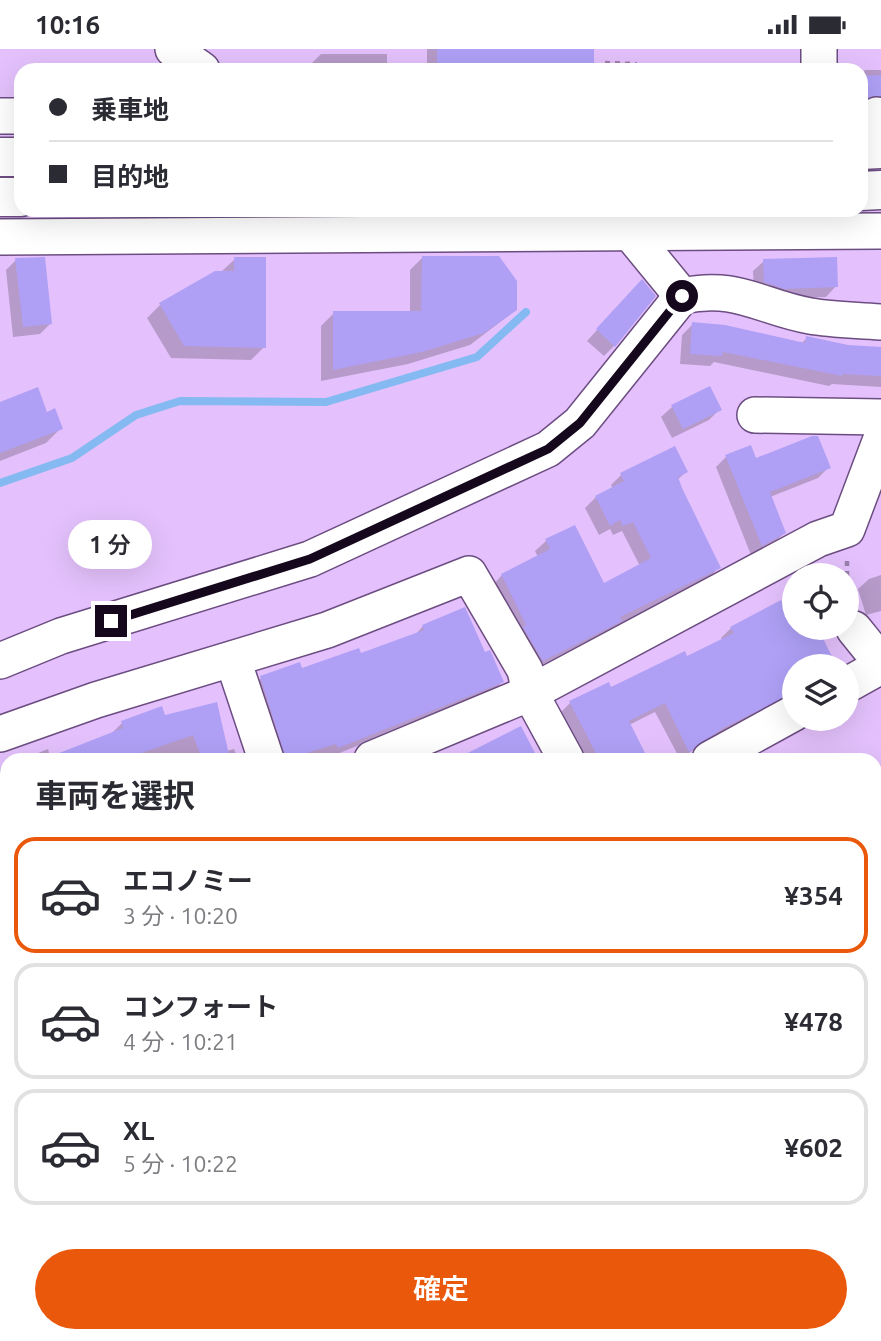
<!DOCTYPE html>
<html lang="ja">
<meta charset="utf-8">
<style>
body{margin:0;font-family:Ubuntu,"Noto Sans JP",sans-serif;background:#f7f7f7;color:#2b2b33;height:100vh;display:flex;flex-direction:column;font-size:26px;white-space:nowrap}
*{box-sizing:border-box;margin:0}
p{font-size:23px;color:#7c7c81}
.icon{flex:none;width:38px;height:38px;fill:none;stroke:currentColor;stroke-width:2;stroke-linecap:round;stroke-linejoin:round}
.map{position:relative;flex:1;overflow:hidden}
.side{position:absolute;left:0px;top:704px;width:882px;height:590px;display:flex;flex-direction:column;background:#fff;border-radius:21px 21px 0 0;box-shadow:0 7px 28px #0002}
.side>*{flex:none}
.guide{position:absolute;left:14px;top:14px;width:854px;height:154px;border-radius:21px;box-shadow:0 7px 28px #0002;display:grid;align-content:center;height:154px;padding:0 35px;background:#fff}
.tools{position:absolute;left:782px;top:514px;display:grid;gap:14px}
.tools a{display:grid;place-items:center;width:77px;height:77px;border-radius:50%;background:#fff;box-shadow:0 7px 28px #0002;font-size:35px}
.end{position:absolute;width:32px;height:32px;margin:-16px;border:9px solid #15081d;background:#fff;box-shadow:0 0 0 4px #fff}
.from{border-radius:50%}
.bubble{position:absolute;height:49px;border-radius:24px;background:#fff;box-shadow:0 7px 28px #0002;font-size:23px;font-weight:600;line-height:49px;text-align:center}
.guide b{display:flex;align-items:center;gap:24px;height:66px;font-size:26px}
.guide b+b{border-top:2px solid #e1e1e2}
.guide i{width:18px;height:18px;background:#2b2b33}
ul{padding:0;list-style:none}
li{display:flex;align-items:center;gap:21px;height:116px;margin:0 14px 10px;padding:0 21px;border:4px solid #e1e1e2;border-radius:21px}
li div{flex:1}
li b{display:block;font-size:26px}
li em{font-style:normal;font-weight:600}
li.selected{border-color:#ea580c}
li>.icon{width:63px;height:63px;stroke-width:1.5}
h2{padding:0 35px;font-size:32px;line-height:84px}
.primary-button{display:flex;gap:14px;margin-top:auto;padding:14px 35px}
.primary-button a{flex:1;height:80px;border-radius:42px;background:#ea580c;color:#fff;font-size:28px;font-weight:600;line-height:80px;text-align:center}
.status{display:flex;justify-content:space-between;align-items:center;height:49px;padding:0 35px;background:#fff;direction:ltr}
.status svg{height:19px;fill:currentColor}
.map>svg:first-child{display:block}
.green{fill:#dc8e99}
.shadow{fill:#0003}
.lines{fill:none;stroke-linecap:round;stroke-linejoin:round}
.stream{stroke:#85b9f1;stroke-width:8}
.building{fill:#afa0f6}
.minor-casing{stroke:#6c4d81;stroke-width:38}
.highway-casing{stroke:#6c4d81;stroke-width:41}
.path{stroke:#9a7fad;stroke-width:4.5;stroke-dasharray:5 5;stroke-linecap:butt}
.minor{stroke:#fff;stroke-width:35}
.highway{stroke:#fff;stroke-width:38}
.route{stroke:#15081d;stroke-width:9}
</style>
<div class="status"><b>10:16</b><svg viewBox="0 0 49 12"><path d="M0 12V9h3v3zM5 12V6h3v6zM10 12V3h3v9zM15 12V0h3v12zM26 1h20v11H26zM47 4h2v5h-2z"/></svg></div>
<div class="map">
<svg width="881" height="1292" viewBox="0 0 881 1292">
<rect width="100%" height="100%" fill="#e4c1fc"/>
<polygon class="green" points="7,1234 7,1286 70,1286 77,1292 0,1292 0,1244"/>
<g class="shadow">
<polygon points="427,0 577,0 573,21 427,21"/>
<polygon points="321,5 387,5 387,21 305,21"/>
<polygon points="865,21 881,21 881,58 861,57 861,26"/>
<polygon points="422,209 516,261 470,296 408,315 321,332 321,277 334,264 410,264 410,221"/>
<polygon points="235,210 264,298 251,311 171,309 147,269 160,256 221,223"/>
<polygon points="16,211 50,275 40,285 13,288 6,221"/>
<polygon points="764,212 836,237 826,248 773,249 754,243 753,222"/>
<polygon points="632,243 614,297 604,307 587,292"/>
<polygon points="693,275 801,295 807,289 848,298 881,300 881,338 832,335 829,337 714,313 710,317 680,315 682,286"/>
<polygon points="0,354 46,365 61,379 46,394 0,412"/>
<polygon points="672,358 720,360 709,371 672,389 661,368"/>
<polygon points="726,408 755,412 829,418 818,429 770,448 784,484 774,494 751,506 716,418"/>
<polygon points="686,423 677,431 719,518 709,529 532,621 492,537 502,526 538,508 535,502 546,492 574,478 603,536 640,517 622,482 613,486 610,480 599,486 585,459 596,448 613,440 611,436 621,426"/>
<polygon points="881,526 881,562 866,566 858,540 869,530"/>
<polygon points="794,551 794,579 818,579 794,618 794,648 773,656 711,689 680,710 655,663 629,676 646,710 584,710 560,664 570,654 687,609 723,592 721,589 731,579"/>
<polygon points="423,577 484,605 502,633 492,643 327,709 326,704 307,710 272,710 250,639 261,629 360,606 415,586"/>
<polygon points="164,668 227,702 234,700 238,710 23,710 48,700 50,708 111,685 122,674"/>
<polygon points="520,680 536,710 462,710"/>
<polygon points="7,717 7,811 0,813 0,720"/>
<polygon points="881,940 881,994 875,996 875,943"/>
<polygon points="0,952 7,958 7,1012 0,1007"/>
<polygon points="881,1027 881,1120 875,1113 875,1029"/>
<polygon points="7,1040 7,1079 0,1083 0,1049"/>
<polygon points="875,1181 881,1189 881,1265 875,1257"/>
<polygon points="65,1286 114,1286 109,1292 61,1292"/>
<polygon points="216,1286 263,1286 259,1292 212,1292"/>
<polygon points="369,1286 384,1286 391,1292 363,1292"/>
<polygon points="457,1286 571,1286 572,1292 459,1292"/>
<polygon points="664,1286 812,1286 813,1287 808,1292 661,1292"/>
</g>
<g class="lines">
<polyline class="stream" points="0,434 72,409 136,366 180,352 326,353 477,308 526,263"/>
</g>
<g class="building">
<rect x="437" y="0" width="157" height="21"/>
<polygon points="881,26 881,47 861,50 861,27"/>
<polygon points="422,207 499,207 517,232 517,261 484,284 422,303 333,321 333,262 421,262"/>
<polygon points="45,208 52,275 23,278 15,209"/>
<polygon points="234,208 266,208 266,299 184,297 159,254 215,222 234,222"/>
<polygon points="837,208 838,238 784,240 764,233 763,210"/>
<polygon points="642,230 656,247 615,298 596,280"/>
<polygon points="692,273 725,276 805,294 806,287 848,296 881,298 881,327 842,325 842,327 723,303 722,307 690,305"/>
<polygon points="710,337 722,361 683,380 671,356"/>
<polygon points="38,338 47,363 55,359 63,380 0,404 0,353"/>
<polygon points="812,387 818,387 831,419 770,443 786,484 762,497 725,406 751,396 756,409"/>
<polygon points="675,397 688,423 678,428 682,439 721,519 620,568 622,572 543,612 523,578 526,576 501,525 550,500 545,490 575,476 604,534 651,509 633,473 623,477 620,471 610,477 595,447 624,432 620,424"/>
<polygon points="794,549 794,579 818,579 837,618 794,618 794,644 723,679 689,703 665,654 629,672 648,710 599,710 569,652 609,633 611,638 685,602 687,607 734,584 730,578 781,551 783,555"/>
<polygon points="465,558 485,603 490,601 504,633 338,699 336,695 286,710 260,627 300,613 302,619 359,599 361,604 424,581 422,576"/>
<polygon points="217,653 230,710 202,710 193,686 124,710 44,710 123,679 121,672 162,657 165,666"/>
<polygon points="521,677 538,710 456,710"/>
</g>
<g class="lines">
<g class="minor-casing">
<g id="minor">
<polyline points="173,0 202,21"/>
<polyline points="819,21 819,0"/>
<polyline points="0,67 21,67"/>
<polyline points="877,101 877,66"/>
<polyline points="632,186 682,247"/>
<polyline points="0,188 881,182"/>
<polyline points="755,366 881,368"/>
<polyline points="233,611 266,710"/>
<path d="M 0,612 L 61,587 L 310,510 L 548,400 L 580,374 L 682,247 C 737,235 760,258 810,267 C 833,271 858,271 881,273"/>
<polyline points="847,636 872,622 879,611 854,580"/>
<polyline points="0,685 96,651 327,581 469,525 525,621 530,644 566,710"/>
<polyline points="372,710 530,644 818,490 847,480 881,390"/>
<polyline points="710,710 794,664"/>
<polyline points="0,864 7,856"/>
<polyline points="0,893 7,898"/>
<polyline points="875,1008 881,1005"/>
<polyline points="0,1090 7,1095"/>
<polyline points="875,1131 881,1136"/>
<polyline points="443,1286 445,1292"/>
<polyline points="606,1292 614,1286"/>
<polyline points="838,1292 846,1286"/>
</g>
</g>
<g class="highway-casing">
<g id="highway">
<polyline points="861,101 881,100"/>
<polyline points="0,108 21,108"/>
<polyline points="861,142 881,141"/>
<polyline points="0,148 21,148"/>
</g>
</g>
<g class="path">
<polyline points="605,14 635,15 640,21"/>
<polyline points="847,527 847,509"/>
<polyline points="875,785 881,783"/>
</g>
<use href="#minor" class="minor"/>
<use href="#highway" class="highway"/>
</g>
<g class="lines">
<polyline class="route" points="111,572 310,510 548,400 580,374 682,247"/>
</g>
</svg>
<div class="tools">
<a><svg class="icon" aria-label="locate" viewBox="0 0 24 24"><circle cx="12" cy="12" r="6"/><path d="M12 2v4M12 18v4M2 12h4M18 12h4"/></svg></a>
<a><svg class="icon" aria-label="layers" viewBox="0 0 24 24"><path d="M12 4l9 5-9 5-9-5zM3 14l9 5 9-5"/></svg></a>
</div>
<i class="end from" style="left:682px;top:247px"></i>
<i class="end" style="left:111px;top:572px"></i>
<div class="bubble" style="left:68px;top:471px;width:84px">1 分</div>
<div class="guide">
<b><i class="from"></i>乗車地</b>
<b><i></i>目的地</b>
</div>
<section class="side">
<h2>車両を選択</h2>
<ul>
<li class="selected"><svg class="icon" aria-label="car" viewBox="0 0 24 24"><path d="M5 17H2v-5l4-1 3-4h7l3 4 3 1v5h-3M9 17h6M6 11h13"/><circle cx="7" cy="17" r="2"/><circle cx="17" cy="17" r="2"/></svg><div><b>エコノミー</b><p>3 分 · 10:20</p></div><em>¥354</em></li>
<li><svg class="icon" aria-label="car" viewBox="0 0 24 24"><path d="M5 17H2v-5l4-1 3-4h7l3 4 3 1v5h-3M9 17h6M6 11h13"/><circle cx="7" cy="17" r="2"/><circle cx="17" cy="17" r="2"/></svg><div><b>コンフォート</b><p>4 分 · 10:21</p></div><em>¥478</em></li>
<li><svg class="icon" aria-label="car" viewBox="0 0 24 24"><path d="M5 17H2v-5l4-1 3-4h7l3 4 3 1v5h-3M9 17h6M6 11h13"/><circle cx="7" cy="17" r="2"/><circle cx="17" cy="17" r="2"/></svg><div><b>XL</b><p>5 分 · 10:22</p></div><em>¥602</em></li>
</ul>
<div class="primary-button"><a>確定</a></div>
</section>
</div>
